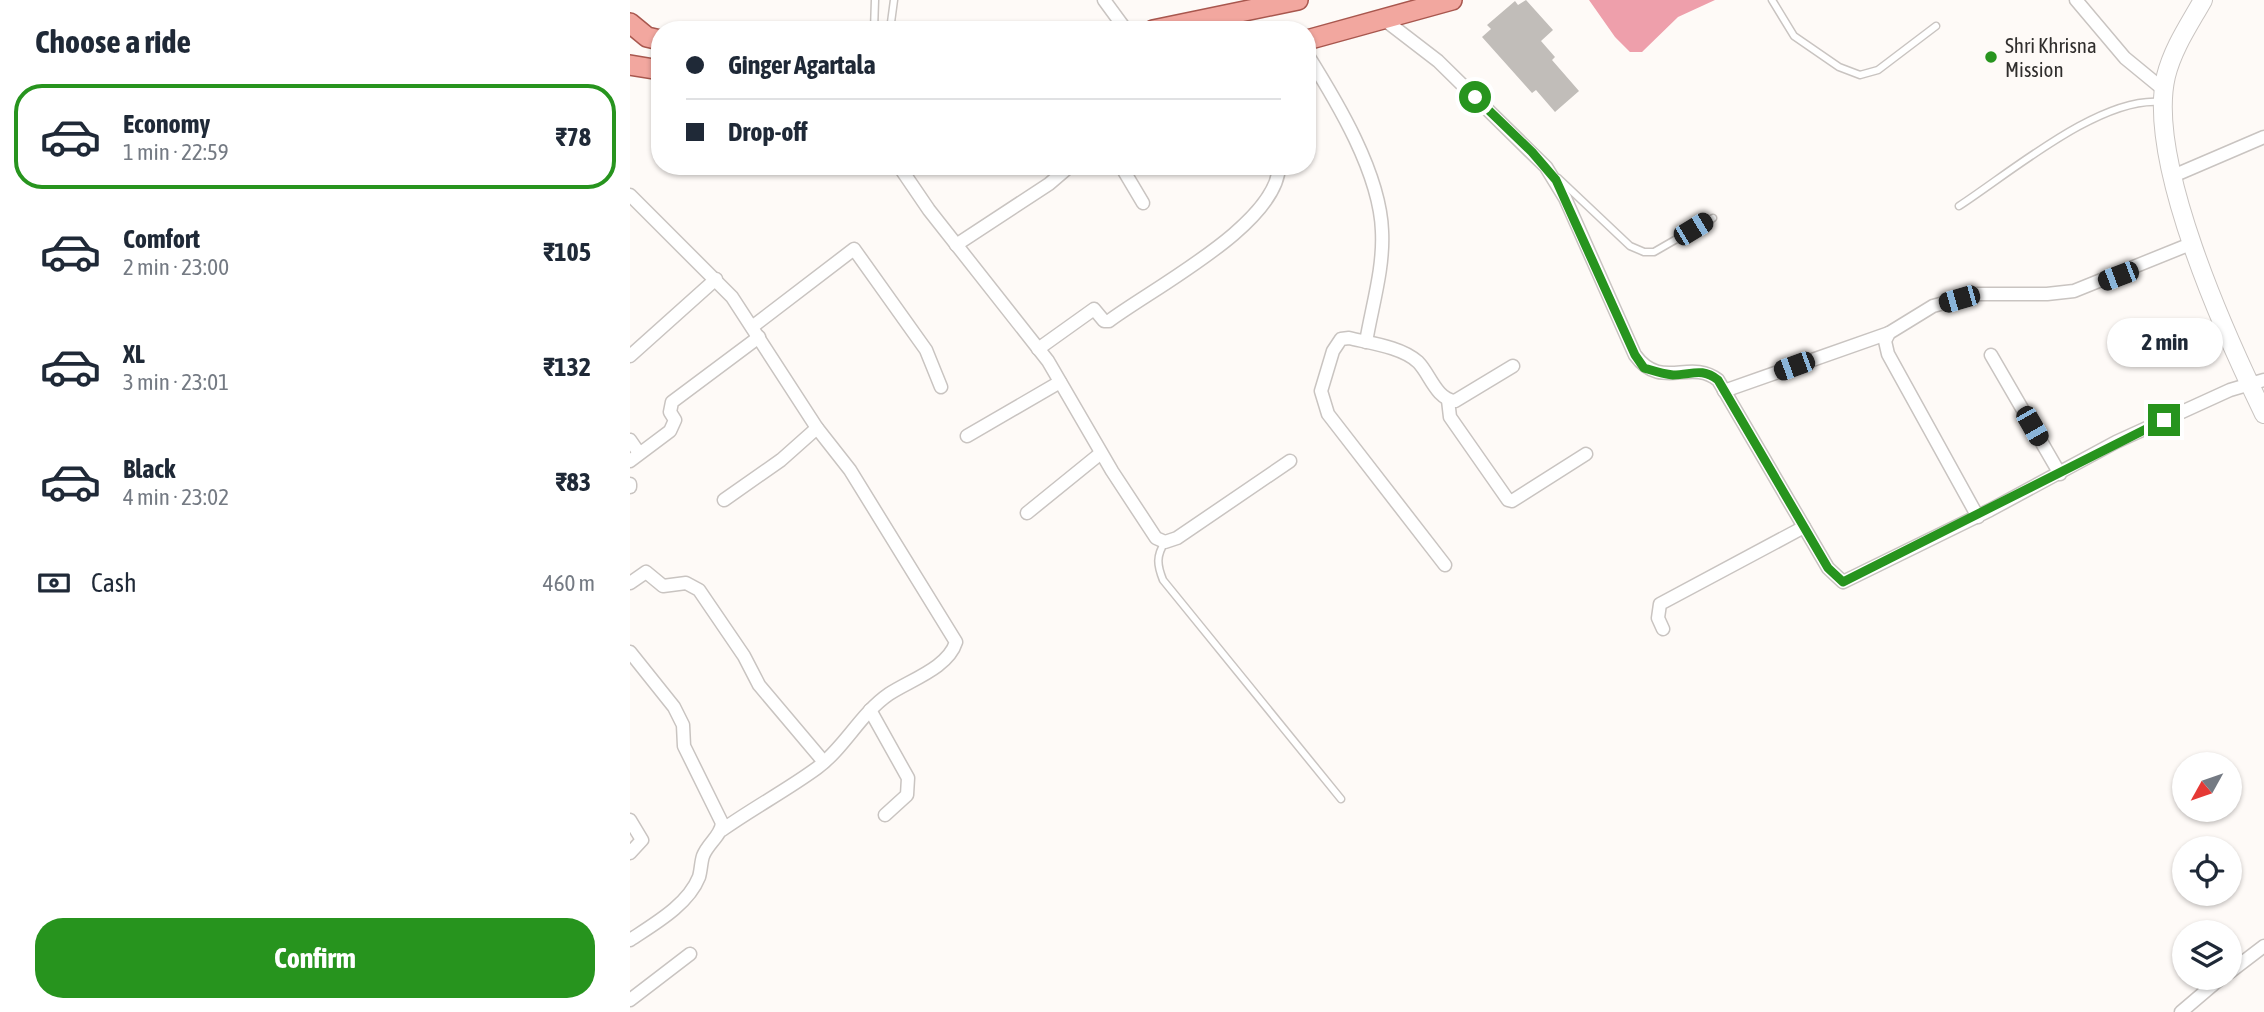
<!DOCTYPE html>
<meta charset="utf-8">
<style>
body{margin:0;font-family:"Asap Condensed",sans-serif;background:#f2f2f3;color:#1f2937;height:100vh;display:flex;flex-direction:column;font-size:26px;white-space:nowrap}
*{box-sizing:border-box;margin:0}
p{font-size:23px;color:#747a83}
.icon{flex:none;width:38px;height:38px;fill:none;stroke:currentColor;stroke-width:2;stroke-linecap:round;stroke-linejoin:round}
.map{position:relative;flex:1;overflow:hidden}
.side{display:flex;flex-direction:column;background:#fff;width:630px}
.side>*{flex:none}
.banner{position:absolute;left:21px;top:21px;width:665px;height:154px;border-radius:28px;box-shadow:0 2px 5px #0004;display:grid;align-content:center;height:154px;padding:0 35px;background:#fff}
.needle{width:46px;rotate:230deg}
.fabs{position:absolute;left:1542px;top:752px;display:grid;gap:14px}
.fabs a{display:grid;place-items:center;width:70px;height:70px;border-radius:50%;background:#fff;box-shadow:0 2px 5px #0004;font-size:35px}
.end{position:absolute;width:32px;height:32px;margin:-16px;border:9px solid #27941e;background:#fff;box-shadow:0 0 0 4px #fff}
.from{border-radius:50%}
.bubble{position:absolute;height:49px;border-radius:24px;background:#fff;box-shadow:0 2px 5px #0004;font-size:23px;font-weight:700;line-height:49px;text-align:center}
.car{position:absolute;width:21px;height:42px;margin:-21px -10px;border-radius:9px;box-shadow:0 0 5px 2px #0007;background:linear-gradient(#222 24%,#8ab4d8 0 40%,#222 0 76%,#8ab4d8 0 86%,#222 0)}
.banner b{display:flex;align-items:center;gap:24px;height:66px;font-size:26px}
.banner b+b{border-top:2px solid #e0e1e3}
.banner i{width:18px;height:18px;background:#1f2937}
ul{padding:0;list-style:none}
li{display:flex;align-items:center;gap:21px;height:105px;margin:0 14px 10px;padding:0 21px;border:4px solid transparent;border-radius:28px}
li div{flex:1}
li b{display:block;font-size:26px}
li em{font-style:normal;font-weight:700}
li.on{border-color:#27941e}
li>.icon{width:63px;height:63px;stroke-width:1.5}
h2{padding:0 35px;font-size:32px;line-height:84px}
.pay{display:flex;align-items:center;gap:18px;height:77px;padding:0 35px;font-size:26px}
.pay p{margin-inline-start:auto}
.cta{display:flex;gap:14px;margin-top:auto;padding:14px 35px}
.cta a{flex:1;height:80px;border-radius:28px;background:#27941e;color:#fff;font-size:28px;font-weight:700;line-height:80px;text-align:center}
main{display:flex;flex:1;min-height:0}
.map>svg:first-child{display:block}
.water{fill:#ee9fab}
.building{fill:#c1bdb9}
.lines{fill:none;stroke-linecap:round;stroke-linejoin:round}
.lane-casing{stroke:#c9c4c1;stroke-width:9}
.street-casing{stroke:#c9c4c1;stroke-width:15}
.secondary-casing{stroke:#c9c4c1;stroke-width:20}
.primary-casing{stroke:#a8574e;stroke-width:22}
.lane{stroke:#fff;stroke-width:6}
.street{stroke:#fff;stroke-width:12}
.secondary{stroke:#fff;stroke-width:18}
.primary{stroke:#f2a79f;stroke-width:19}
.route{stroke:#27941e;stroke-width:9}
.poi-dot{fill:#27941e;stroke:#fefaf7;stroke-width:2.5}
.labels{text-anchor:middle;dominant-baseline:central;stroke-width:5;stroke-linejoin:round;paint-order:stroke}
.poi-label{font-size:21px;fill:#302e2d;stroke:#fefaf7;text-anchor:start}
</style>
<main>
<section class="side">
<h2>Choose a ride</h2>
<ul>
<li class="on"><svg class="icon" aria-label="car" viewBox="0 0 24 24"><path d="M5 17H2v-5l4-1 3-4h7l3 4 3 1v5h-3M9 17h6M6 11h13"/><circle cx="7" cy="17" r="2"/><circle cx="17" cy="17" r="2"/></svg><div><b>Economy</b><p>1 min · 22:59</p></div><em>₹78</em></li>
<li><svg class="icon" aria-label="car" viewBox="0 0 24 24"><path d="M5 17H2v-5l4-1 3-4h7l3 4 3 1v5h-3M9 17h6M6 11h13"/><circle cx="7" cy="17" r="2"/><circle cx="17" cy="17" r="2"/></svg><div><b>Comfort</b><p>2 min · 23:00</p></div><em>₹105</em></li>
<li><svg class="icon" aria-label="car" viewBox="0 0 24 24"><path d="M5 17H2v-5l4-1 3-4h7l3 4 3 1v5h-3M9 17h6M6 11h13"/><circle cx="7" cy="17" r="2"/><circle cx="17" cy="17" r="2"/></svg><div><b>XL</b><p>3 min · 23:01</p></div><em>₹132</em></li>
<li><svg class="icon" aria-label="car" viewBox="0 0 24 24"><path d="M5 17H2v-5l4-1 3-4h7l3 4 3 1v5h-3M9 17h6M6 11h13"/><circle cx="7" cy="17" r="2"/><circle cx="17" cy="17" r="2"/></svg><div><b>Black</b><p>4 min · 23:02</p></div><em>₹83</em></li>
</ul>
<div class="pay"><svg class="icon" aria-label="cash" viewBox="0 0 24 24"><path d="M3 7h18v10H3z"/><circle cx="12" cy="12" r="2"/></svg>Cash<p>460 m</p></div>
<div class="cta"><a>Confirm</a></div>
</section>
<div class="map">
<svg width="1634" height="1012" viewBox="0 0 1634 1012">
<rect width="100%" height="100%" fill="#fefaf7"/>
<polygon class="water" points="959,0 1085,0 1048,17 1012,52 1000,52 985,37"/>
<polygon class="building" points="896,0 923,30 911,41 925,57 922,60 949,91 925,112 906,90 902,93 852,37 861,29 857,25 885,1 888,5"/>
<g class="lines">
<g class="lane-casing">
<g id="lane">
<polyline points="1142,0 1164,36 1209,67 1230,75 1248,70 1306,26"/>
<polyline points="244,30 245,0"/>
<polyline points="260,30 264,0"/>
<polyline points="928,178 1000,246 1014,252 1024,252 1083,218"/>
<path d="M 1329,206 C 1380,173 1470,96 1531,102"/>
<path d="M 535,542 C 526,556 527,565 533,580 L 711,799"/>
</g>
</g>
<g class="street-casing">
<g id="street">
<polyline points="474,0 496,30"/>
<polyline points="1446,0 1495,58 1534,90"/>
<path d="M 756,21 L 808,61 L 916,167 L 935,198 L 1005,355 C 1031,391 1060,358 1088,380 L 1198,568 L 1213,582 L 1360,510 L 1486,442 L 1600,390 L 1634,380"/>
<path d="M 677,54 C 707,102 750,173 752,231 C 754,268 742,306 736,342"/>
<polyline points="269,166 299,210 418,361 482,471 526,538 535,542 547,538 660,461"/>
<polyline points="491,166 513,203"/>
<polyline points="1543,176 1634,137"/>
<path d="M 0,195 L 102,297 L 187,428 L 220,470 L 326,642 C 318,668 280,680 259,694 C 230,714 215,747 187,768 C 157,790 123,808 92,830"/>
<polyline points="326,245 419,184 440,166"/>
<polyline points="122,327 224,249 296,350 311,387"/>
<path d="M 408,349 L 464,309 L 474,321 L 479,321 C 523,288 648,224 649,166"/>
<polyline points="1361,355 1430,474"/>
<polyline points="0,356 86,279"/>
<polyline points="1094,391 1259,333"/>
<polyline points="818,400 820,417 878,500 882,501 956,454"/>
<polyline points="337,436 430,382"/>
<polyline points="0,440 9,453"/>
<polyline points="0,461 40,431 45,420 40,412 42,402 129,337"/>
<polyline points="0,484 0,487"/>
<polyline points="94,500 151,460 187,428"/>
<polyline points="397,513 471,453"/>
<polyline points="1348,517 1258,354 1255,341 1259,333 1303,306 1347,294 1417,294 1444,291 1563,243"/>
<path d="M 815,565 L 698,414 L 691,391 L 703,351 L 711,339 L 719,338 C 740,343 772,347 788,362 C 800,374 806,399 825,401 L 883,366"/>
<polyline points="0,583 16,572 33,586 56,583 69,590 114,656 129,685 194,762"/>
<polyline points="1033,629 1028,618 1030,604 1174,527"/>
<path d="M 0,652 L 44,707 L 53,725 L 54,746 L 92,823 C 91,836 78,843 73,856 C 71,862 71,870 69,877 C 58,905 24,924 0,940"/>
<polyline points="240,710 278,778 277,795 255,815"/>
<polyline points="0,820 12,840 0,853"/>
<polyline points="1600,972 1634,946"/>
<polyline points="0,1000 60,954"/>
<polyline points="1551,1012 1591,978"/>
</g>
</g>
<g class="secondary-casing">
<path id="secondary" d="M 1573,0 C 1559,25 1543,48 1536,76 C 1516,161 1596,336 1634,414"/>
</g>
<g class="primary-casing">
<g id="primary">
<polyline points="0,23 17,37 30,40"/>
<polyline points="523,30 668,0"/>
<polyline points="677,40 822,0"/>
<polyline points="0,65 30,70"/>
</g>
</g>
<use href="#lane" class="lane"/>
<use href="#street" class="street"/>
<use href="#secondary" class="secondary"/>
<use href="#primary" class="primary"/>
</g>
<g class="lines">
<path class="route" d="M 845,97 L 902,152 L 926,180 L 1005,355 L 1014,368 C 1024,371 1033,374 1043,375 C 1062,375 1071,367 1088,380 L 1198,568 L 1213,582 L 1534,420"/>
</g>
<circle class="poi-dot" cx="1361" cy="57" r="7"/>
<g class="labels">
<g class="poi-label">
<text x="1375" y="45">Shri Khrisna<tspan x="1375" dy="24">Mission</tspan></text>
</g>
</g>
</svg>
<div class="fabs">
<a><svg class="needle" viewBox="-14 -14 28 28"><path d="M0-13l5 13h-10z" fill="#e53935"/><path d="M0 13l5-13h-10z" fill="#747a83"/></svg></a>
<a><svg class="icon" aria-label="locate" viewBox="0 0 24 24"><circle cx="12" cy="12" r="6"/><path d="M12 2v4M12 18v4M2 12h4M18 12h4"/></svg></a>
<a><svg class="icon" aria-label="layers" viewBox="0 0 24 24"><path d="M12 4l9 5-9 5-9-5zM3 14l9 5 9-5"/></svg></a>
</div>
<i class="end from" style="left:845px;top:97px"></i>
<i class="end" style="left:1534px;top:420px"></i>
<div class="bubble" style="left:1477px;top:318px;width:116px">2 min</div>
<i class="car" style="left:1063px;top:229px;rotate:59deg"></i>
<i class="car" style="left:1488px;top:276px;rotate:249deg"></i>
<i class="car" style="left:1329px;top:299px;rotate:254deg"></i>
<i class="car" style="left:1164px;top:366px;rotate:250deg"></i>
<i class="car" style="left:1402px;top:426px;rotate:150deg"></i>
<div class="banner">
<b><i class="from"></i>Ginger Agartala</b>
<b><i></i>Drop-off</b>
</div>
</div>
</main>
